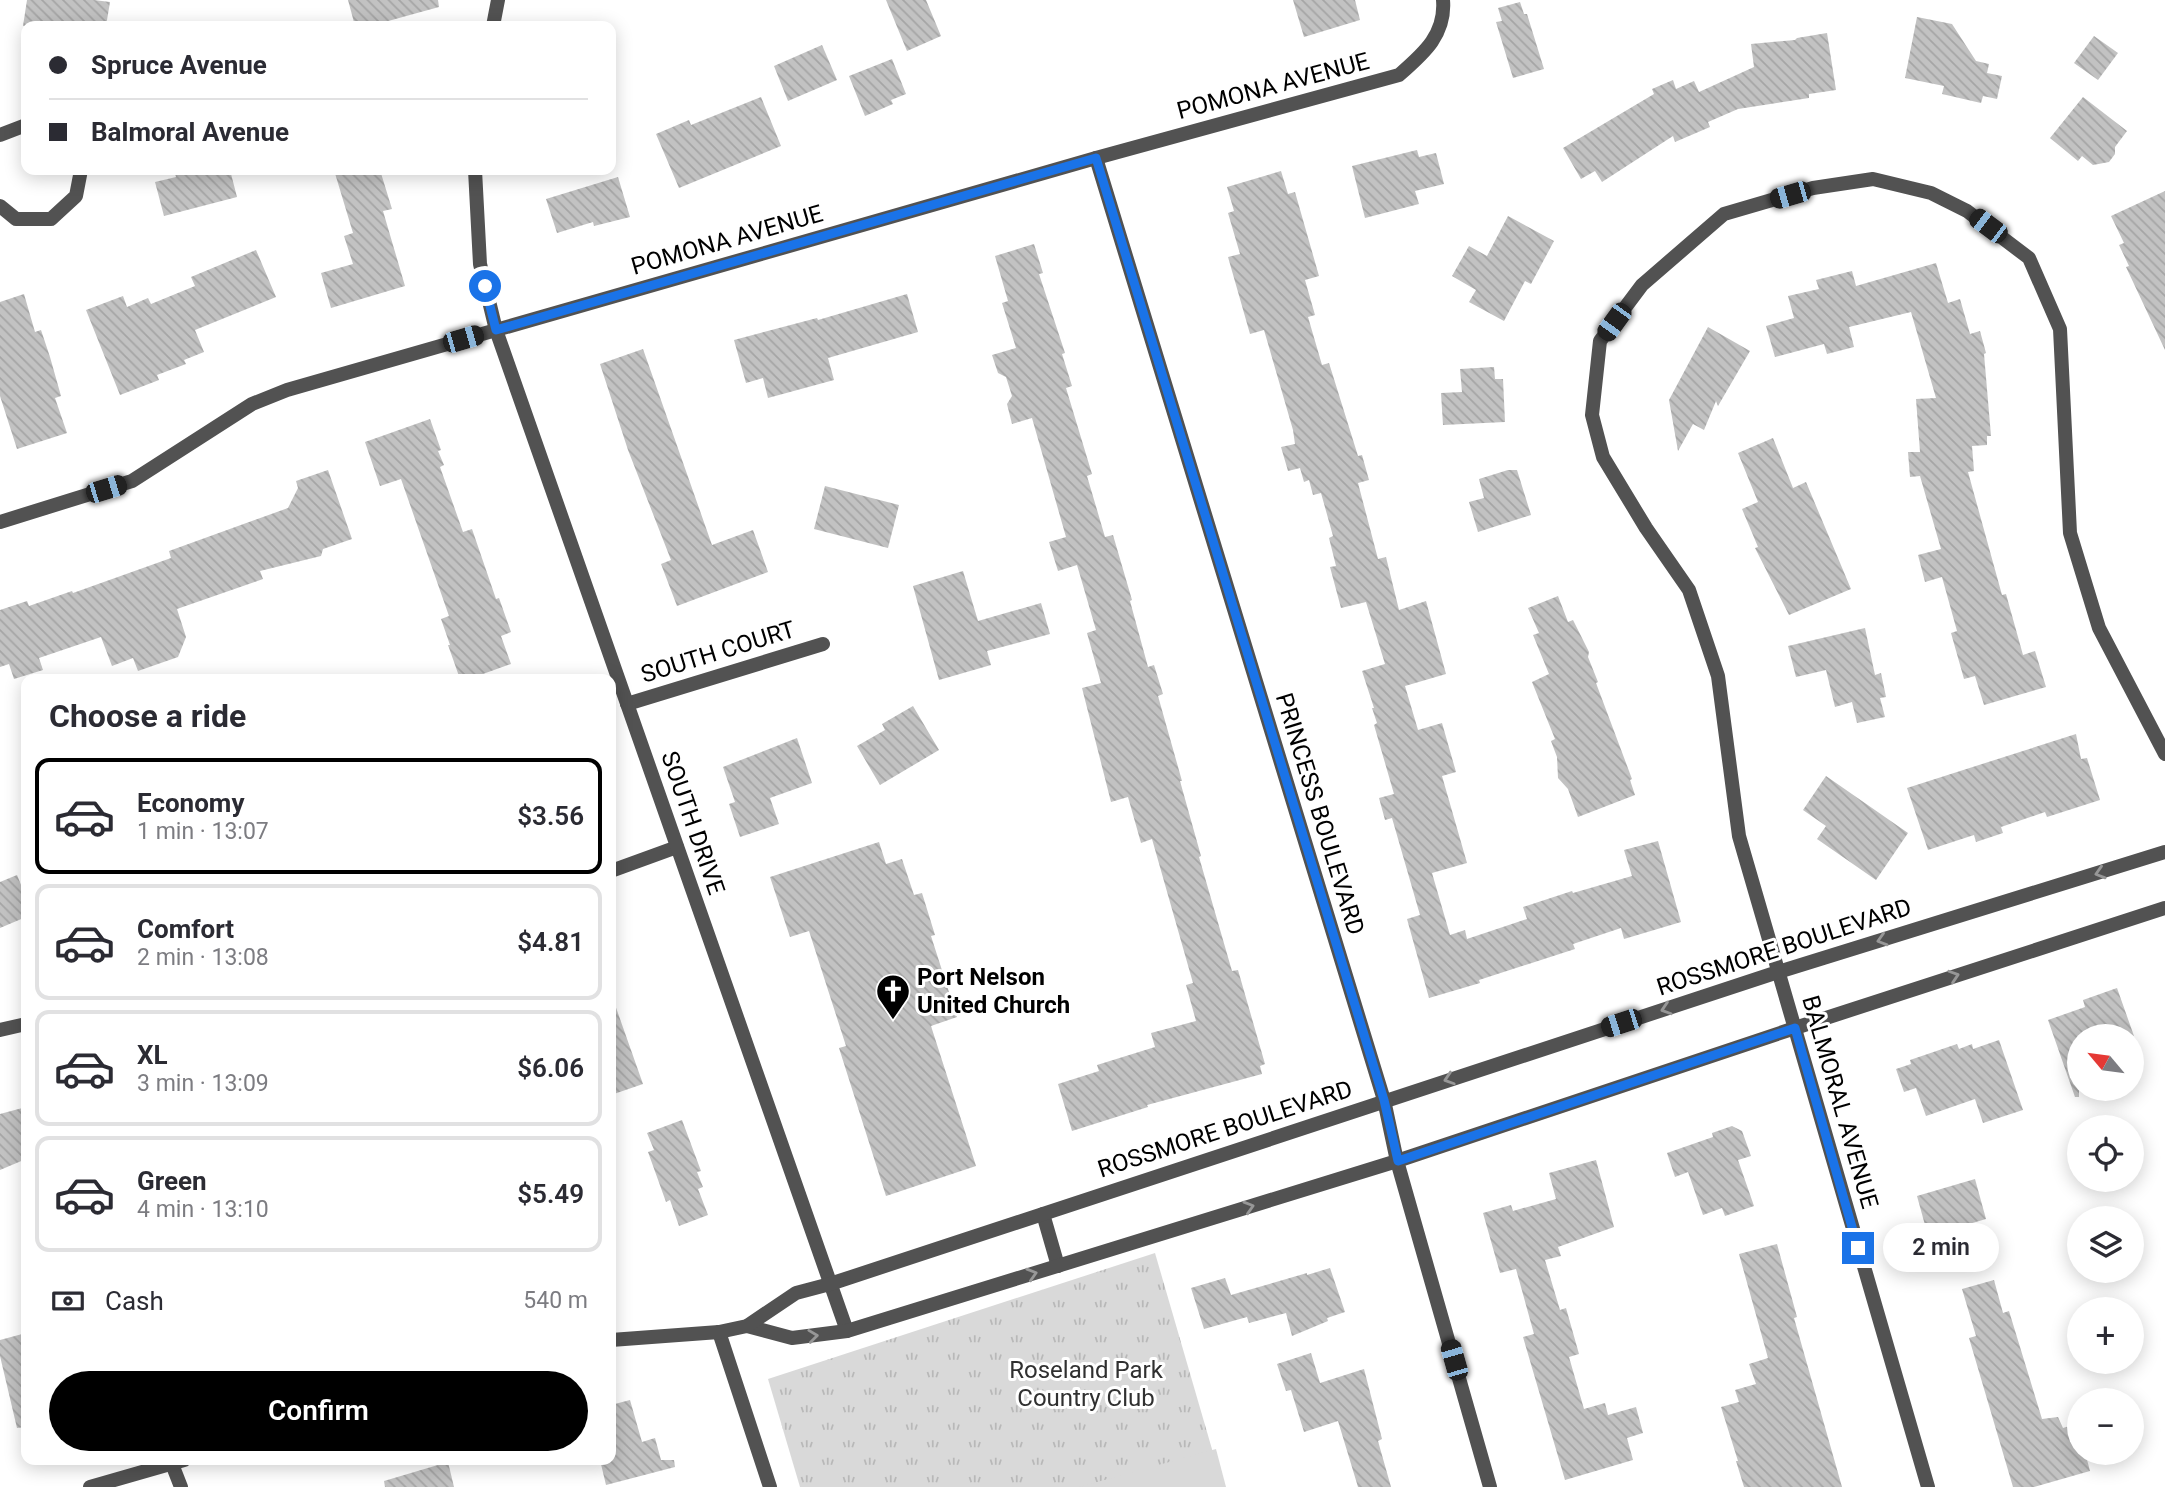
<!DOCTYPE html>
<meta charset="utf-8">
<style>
body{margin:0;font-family:Roboto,sans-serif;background:#f2f2f3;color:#2b2b33;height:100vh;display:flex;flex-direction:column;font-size:26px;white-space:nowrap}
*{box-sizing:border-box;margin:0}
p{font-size:23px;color:#7c7c81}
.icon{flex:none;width:38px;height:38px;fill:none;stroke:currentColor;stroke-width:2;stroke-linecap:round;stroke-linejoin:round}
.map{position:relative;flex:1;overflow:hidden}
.side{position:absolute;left:21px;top:674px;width:595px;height:791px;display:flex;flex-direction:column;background:#fff;border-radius:14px;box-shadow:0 4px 18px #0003}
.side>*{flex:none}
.top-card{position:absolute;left:21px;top:21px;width:595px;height:154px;border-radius:14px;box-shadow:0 4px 18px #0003;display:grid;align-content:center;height:154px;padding:0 28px;background:#fff}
.needle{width:46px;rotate:299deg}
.controls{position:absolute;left:2067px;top:1024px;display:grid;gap:14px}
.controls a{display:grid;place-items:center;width:77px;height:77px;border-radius:50%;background:#fff;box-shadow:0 4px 18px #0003;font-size:35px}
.end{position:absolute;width:32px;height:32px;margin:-16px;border:9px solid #1a73e8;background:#fff;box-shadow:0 0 0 4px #fff}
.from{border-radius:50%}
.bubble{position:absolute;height:49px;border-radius:24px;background:#fff;box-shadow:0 4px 18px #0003;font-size:23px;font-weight:600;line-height:49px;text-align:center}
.car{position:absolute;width:21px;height:42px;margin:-21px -10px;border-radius:9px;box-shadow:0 0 5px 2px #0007;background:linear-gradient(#222 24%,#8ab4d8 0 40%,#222 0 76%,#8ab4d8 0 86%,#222 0)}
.top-card b{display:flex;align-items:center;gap:24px;height:66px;font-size:26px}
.top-card b+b{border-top:2px solid #e1e1e2}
.top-card i{width:18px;height:18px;background:#2b2b33}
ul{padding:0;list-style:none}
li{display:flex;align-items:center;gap:21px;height:116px;margin:0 14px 10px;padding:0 14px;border:4px solid #e1e1e2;border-radius:14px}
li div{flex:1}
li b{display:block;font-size:26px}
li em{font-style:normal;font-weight:600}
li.on{border-color:#000}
li>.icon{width:63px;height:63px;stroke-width:1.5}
h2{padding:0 28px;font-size:32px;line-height:84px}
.pay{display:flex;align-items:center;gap:18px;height:77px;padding:0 28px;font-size:26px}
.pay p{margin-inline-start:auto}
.cta{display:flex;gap:14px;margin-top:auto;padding:14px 28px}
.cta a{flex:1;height:80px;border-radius:42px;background:#000;color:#fff;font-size:28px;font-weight:600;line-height:80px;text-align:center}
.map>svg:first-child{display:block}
.grass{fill:url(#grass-tufts)}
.pitch{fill:#d9d9d9}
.building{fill:url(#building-back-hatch)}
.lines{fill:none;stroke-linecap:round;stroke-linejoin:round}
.service{stroke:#525252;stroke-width:14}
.minor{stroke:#525252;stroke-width:14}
.tertiary{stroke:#525252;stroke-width:14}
.oneway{stroke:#979797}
.route{stroke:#1a73e8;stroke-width:9}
.labels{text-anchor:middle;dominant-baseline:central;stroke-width:6;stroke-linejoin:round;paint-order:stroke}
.street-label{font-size:24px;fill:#000;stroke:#fff}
.poi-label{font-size:24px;font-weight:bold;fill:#000;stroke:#fff;text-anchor:start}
.park-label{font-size:24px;fill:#303030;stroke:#fff}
</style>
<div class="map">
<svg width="2165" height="1487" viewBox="0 0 2165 1487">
<defs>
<pattern id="grass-tufts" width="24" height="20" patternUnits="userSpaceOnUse" patternTransform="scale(1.75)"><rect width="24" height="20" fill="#d9d9d9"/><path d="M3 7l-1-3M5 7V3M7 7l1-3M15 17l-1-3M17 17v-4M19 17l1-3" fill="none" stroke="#b8b8b8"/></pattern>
<pattern id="building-back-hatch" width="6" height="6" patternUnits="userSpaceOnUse" patternTransform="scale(1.75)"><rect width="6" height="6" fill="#c2c2c2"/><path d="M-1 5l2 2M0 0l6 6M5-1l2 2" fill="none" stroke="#a5a5a5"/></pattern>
</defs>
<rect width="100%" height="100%" fill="#fff"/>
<polygon class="grass" points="1155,1253 1223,1487 800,1487 768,1379"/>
<polygon class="pitch" points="1216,1449 1226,1487 1079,1487"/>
<g class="building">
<polygon points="27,0 94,0 110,2 106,26 23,26"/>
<polygon points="348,0 438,0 439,7 370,26 355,26"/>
<polygon points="886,0 926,0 941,36 907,51"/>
<polygon points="1293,0 1355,0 1360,20 1304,37"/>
<polygon points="1520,2 1524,14 1527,14 1544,69 1513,78 1496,22 1502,21 1498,8"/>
<polygon points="1917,17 1952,24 1976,61 1989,64 1987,73 2002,76 1997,99 1983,96 1981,103 1942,94 1944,86 1905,78"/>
<polygon points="1827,33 1836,90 1809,94 1809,98 1738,109 1708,122 1710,127 1675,142 1673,136 1602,182 1595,171 1581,179 1563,148 1654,94 1652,89 1673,80 1676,89 1694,81 1699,92 1754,67 1751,44 1795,40 1797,38"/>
<polygon points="2094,36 2118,53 2098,80 2074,63"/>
<polygon points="822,45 837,80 788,101 774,66"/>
<polygon points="892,59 906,94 891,100 893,104 865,116 849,76"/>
<polygon points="761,97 781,146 679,188 656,134 689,120 691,125"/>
<polygon points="2083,97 2127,131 2115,147 2115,154 2109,162 2093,165 2082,156 2078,161 2050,138"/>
<polygon points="1417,150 1419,157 1436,153 1444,184 1415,191 1419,204 1365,218 1352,166"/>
<polygon points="174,170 230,170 237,197 164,216 155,182 176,177"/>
<polygon points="334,170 380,170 392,209 383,211 405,286 331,308 321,273 353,264 344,236 353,233"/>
<polygon points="1281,171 1288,194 1295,192 1319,276 1305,280 1315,315 1308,317 1322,365 1329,363 1358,456 1362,455 1369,480 1358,483 1378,559 1386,557 1399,610 1426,601 1446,674 1405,686 1418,730 1442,723 1456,772 1442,776 1467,863 1432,873 1450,935 1465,930 1467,939 1527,919 1523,907 1572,891 1573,893 1632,876 1624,850 1658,841 1681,922 1624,939 1621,928 1573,944 1575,949 1479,980 1480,983 1429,998 1407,919 1420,915 1392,818 1385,820 1379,798 1394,794 1374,725 1377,723 1372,708 1374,708 1362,671 1385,664 1366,602 1341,608 1330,567 1336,566 1329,538 1333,536 1321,493 1313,495 1309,480 1304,482 1300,468 1288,471 1281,447 1295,444 1293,430 1264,330 1250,334 1228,257 1240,254 1228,213 1234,211 1227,187"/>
<polygon points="618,177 630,217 594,226 593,222 557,233 546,199"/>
<polygon points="2165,191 2165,350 2126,267 2129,266 2119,245 2124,243 2111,216"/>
<polygon points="1508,216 1554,241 1531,284 1525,281 1504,321 1469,302 1476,290 1452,276 1469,246 1487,256"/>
<polygon points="1034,244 1043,273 1039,274 1065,353 1062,354 1072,386 1066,388 1092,474 1087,476 1105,537 1113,535 1132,600 1130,601 1148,667 1154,665 1163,694 1158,696 1182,781 1180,781 1201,856 1199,857 1232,971 1238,970 1265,1064 1260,1066 1262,1074 1147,1105 1148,1107 1072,1131 1058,1084 1099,1071 1097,1065 1155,1047 1151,1033 1196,1021 1186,985 1193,983 1152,839 1141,843 1128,797 1111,802 1082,688 1101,683 1087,633 1096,630 1077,565 1058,571 1049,542 1066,537 1032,418 1012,424 1007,404 1012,396 1006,377 998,373 992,355 1016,348 1002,303 1008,301 995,256"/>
<polygon points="256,250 276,297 195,330 204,352 184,360 186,364 157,375 159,380 120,395 86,310 123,296 127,307 148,298 151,304 195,286 191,277"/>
<polygon points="1936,263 1948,303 1960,299 1970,334 1980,331 1986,353 1984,354 1991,436 1987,436 1987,445 1972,446 1974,471 1968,472 2002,595 2006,594 2023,655 2035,651 2046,687 1984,705 1975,676 1964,679 1951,633 1957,631 1942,577 1925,582 1918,555 1941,549 1920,476 1910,477 1908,452 1920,452 1916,399 1936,398 1911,312 1849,327 1854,347 1827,354 1824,344 1775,357 1766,326 1794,318 1788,296 1819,289 1816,280 1852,271 1856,286"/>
<polygon points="24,294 35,332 41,330 50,357 61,396 55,398 67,433 17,449 0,396 0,302"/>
<polygon points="907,294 918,332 828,358 834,380 768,398 763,378 746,383 734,340 817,318 818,320"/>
<polygon points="1708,327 1750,351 1718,406 1716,401 1704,430 1693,424 1678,451 1669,400"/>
<polygon points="643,349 712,545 753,530 768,572 677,606 661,564 671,560 628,450 600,364"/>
<polygon points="1494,367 1495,379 1503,379 1505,422 1443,425 1441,393 1462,392 1460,369"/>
<polygon points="430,419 441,450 438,451 444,465 440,467 463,532 472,529 496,599 499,598 511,632 501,636 511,664 469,679 460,679 448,645 450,645 441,619 449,616 401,479 380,486 365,442"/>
<polygon points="1773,438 1793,488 1806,482 1851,589 1789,615 1755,548 1758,547 1742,509 1758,502 1738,453"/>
<polygon points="328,470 352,539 323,549 321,556 260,571 263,579 177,609 186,637 178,657 138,671 133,658 112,666 101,637 39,658 43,670 14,679 9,664 0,667 0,610 27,601 29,606 72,591 73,593 171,558 169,551 288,508 298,488 296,481"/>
<polygon points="1508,470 1517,470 1531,515 1478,532 1469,502 1484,498 1479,479"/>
<polygon points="825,486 899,505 888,548 814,529"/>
<polygon points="963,571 978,621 1041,603 1050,634 987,651 991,665 939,680 913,586"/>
<polygon points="1558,596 1568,622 1573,620 1589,652 1588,657 1598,682 1596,683 1632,779 1630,780 1635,795 1578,817 1568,789 1558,778 1557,757 1551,741 1555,739 1532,682 1549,674 1533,635 1539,633 1528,608"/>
<polygon points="1865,628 1875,675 1881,673 1886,697 1880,698 1885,717 1857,723 1852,702 1835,707 1826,670 1796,677 1788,646"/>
<polygon points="913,706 939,750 880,785 857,746 885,730 882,724"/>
<polygon points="2076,734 2081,759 2087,758 2100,800 2047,817 2045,812 2001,827 2003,833 1976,842 1974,835 1928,850 1907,788"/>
<polygon points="797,738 812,783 770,798 779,824 740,837 729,804 735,802 723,767"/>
<polygon points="1826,776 1908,833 1876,880 1817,839 1826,826 1803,810"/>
<polygon points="879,842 886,864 902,859 914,895 922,893 935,935 931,936 957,1017 931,1026 976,1166 886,1196 839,1048 846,1046 809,931 790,937 770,877"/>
<polygon points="17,875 26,897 26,917 0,928 0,882"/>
<polygon points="2117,988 2134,1036 2079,1036 2079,1097 2075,1097 2048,1020 2085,1007 2083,1000"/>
<polygon points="614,1002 643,1084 611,1095 611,1003"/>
<polygon points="1999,1040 2023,1110 1983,1123 1975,1099 1926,1116 1916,1088 1904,1092 1896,1069 1911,1064 1910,1060 1957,1044 1959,1049 1972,1044 1973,1049"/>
<polygon points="26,1107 26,1159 0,1170 0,1114"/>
<polygon points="682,1120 701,1171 697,1172 703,1187 698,1189 708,1215 679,1226 670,1200 666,1202 648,1152 654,1150 647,1133"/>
<polygon points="1732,1126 1742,1131 1751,1156 1738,1160 1754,1206 1725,1216 1722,1208 1703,1215 1688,1172 1675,1177 1667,1153 1713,1137 1712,1133"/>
<polygon points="1596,1160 1614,1227 1558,1247 1561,1256 1545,1260 1560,1310 1566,1308 1579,1354 1569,1357 1584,1409 1605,1403 1608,1415 1636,1407 1643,1433 1627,1438 1633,1460 1565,1480 1523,1337 1534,1334 1516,1269 1500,1273 1483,1213 1511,1205 1513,1211 1556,1199 1549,1173"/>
<polygon points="1975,1179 1986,1219 1928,1236 1917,1196"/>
<polygon points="1777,1244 1797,1317 1794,1318 1842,1487 1744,1487 1736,1461 1738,1461 1721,1407 1739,1402 1735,1390 1756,1384 1749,1364 1768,1358 1739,1254"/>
<polygon points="1330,1268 1345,1312 1327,1318 1328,1321 1292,1336 1286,1313 1249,1323 1247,1317 1204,1329 1191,1288 1225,1278 1231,1295 1307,1273 1307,1275"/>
<polygon points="1994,1280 2003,1313 2009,1311 2042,1419 2058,1417 2063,1428 2079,1423 2079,1452 2085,1452 2090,1471 2034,1487 2013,1487 1969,1338 1976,1336 1962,1289"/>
<polygon points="26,1333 26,1427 17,1428 0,1356 0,1340"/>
<polygon points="1311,1353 1320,1383 1364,1369 1382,1439 1378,1441 1391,1487 1358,1487 1338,1421 1304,1432 1291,1390 1286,1391 1277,1364"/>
<polygon points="630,1400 642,1442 655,1438 661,1460 674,1460 675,1467 606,1485 600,1460 611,1460 611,1405"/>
<polygon points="448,1462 454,1487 385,1487 384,1481"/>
</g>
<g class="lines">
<polyline class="service" points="1043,1214 1058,1266"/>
<g class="minor">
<polyline points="0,135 26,125"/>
<polyline points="1096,158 1384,1100 1397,1161 1490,1487"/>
<polyline points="0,206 16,219 51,219 76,196 81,170"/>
<path d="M 0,522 L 132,481 L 252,404 L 287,390 L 1096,158 L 1399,75 C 1423,54 1446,35 1443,0"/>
<polyline points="627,704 823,644"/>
<polyline points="611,871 677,847"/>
<polyline points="0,1030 26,1024"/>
<polyline points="719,1332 770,1487"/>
<polyline points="172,1464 181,1487"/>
<polyline points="1928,1487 1739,836 1718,676 1689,590 1646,528 1603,457 1592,415 1600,341 1642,285 1724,214 1813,188 1873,179 1931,193 1967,211 2029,258 2060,329 2070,533 2099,628 2165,754"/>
</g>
<g class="tertiary">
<polyline points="493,26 498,0"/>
<polyline points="475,170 480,264 496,330 847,1331"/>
<polyline points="747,1326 792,1338 847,1331 1397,1161 1795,1028 2165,908"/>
<polyline points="611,1340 719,1332 747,1326 796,1293 830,1284 1778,972 2165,852"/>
<polyline points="90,1487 184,1460"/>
</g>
</g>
<defs><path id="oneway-chevron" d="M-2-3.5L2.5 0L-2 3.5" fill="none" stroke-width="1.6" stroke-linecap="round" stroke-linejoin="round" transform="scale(1.75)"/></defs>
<g class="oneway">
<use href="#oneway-chevron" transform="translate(2100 873) rotate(163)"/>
<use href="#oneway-chevron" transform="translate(1882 940) rotate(163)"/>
<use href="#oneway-chevron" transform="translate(1954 976) rotate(-18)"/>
<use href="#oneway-chevron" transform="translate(1666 1009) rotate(162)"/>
<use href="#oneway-chevron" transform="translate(1449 1079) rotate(162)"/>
<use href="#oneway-chevron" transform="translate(1249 1207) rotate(-17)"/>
<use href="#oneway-chevron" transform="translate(1032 1274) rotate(-17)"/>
<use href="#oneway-chevron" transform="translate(813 1336) rotate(-7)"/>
</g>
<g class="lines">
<polyline class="route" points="485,286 496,330 1096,158 1384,1100 1398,1161 1795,1028 1858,1248"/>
</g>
<defs>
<g id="church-pin" transform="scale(1.75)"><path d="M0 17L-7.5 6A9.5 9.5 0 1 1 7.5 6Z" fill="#000" stroke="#fff"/><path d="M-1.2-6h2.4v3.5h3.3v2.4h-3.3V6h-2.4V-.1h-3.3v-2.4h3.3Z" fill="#fff"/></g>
</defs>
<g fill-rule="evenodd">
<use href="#church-pin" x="893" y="991"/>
</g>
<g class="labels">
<g class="street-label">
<text transform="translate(1273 86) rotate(-15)">POMONA AVENUE</text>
<text transform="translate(727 240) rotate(-16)">POMONA AVENUE</text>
<text transform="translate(718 652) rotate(-17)">SOUTH COURT</text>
<text transform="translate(1320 814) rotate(73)">PRINCESS BOULEVARD</text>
<text transform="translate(693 823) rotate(71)">SOUTH DRIVE</text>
<text transform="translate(1784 947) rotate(-18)">ROSSMORE BOULEVARD</text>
<text transform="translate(1840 1102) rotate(74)">BALMORAL AVENUE</text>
<text transform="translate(1225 1129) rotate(-18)">ROSSMORE BOULEVARD</text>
</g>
<g class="poi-label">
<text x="917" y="977">Port Nelson<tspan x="917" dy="28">United Church</tspan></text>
</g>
<g class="park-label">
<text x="1086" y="1370">Roseland Park<tspan x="1086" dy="28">Country Club</tspan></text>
</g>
</g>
</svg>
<div class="controls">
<a><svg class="needle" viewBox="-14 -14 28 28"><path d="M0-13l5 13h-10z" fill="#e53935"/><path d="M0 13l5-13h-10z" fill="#7c7c81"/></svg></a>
<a><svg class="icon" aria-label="locate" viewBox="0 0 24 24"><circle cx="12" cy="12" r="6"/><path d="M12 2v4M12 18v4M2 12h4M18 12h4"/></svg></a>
<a><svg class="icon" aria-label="layers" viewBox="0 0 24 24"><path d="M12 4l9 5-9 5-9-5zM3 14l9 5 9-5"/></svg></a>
<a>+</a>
<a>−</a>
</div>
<i class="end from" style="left:485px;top:286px"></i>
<i class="end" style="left:1858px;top:1248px"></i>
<div class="bubble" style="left:1883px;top:1223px;width:116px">2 min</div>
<i class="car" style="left:1790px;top:195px;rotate:254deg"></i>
<i class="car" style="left:1988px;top:226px;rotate:307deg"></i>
<i class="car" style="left:1614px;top:322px;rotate:216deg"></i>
<i class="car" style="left:463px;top:339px;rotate:74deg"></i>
<i class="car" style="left:106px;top:489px;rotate:73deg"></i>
<i class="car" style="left:1621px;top:1023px;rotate:252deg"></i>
<i class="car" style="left:1454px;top:1360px;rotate:344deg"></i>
<div class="top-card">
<b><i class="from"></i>Spruce Avenue</b>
<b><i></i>Balmoral Avenue</b>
</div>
<section class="side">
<h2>Choose a ride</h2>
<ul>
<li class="on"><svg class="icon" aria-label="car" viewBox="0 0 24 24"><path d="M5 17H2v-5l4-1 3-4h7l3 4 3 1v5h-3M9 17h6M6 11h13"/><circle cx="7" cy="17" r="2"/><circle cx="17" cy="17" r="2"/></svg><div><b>Economy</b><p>1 min · 13:07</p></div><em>$3.56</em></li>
<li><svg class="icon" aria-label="car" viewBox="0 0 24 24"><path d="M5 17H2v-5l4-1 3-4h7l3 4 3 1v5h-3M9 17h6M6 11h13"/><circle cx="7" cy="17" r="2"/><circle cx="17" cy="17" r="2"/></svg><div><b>Comfort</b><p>2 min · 13:08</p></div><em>$4.81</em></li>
<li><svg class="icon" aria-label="car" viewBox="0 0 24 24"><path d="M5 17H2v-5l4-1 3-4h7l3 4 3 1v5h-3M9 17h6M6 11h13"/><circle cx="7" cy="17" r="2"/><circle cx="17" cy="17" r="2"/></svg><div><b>XL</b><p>3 min · 13:09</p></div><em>$6.06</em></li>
<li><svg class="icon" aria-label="car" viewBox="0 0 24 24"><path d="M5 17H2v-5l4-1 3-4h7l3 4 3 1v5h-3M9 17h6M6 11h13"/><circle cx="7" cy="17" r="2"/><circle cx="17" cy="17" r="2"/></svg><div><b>Green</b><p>4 min · 13:10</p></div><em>$5.49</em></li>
</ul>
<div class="pay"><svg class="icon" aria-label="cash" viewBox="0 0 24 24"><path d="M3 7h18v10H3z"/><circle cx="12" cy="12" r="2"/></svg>Cash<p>540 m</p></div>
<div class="cta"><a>Confirm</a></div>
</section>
</div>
